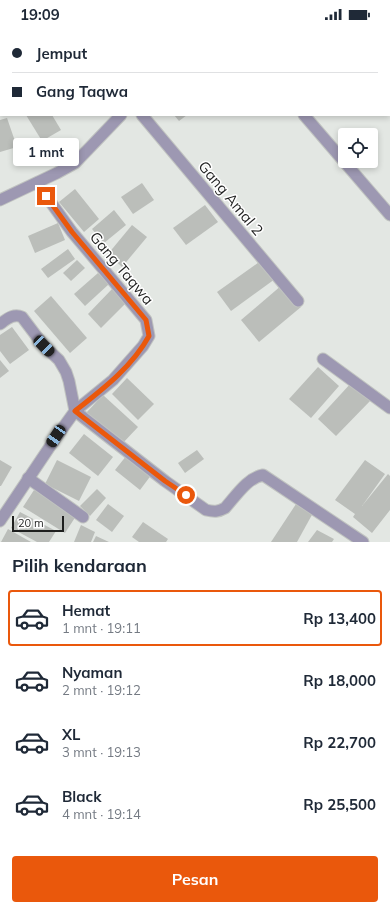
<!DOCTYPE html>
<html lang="id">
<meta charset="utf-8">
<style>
body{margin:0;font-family:Mulish,sans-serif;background:#f2f2f3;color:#1f2937;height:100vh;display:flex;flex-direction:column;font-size:15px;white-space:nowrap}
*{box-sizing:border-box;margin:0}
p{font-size:13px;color:#747a83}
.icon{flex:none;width:22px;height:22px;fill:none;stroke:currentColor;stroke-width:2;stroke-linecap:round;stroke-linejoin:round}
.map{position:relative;height:514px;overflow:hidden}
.panel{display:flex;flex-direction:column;background:#fff;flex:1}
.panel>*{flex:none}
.top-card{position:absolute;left:0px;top:0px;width:390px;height:88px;box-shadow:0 2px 6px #0003;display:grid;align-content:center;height:88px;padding:0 12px;background:#fff}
.fabs{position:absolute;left:338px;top:100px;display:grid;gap:8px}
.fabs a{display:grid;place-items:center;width:40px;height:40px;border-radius:4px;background:#fff;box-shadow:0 2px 6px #0003;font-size:20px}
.scale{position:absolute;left:12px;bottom:10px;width:52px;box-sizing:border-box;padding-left:4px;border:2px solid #1e1f1e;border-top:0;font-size:11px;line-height:14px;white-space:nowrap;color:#1e1f1e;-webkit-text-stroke:3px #fff;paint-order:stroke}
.end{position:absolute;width:18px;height:18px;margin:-9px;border:5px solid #ea580c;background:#fff;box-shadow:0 0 0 2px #fff}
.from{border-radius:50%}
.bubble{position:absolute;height:28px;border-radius:4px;background:#fff;box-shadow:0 2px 6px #0003;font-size:13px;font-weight:700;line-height:28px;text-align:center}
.car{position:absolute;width:12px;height:24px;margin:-12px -6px;border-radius:5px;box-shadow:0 0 3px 1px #0007;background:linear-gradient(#222 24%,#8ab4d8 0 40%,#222 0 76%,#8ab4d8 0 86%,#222 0)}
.top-card b{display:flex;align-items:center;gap:14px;height:38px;font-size:15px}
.top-card b+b{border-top:1px solid #e0e1e3}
.top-card i{width:10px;height:10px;background:#1f2937}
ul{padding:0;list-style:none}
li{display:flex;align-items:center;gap:12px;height:56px;margin:0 8px 6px;padding:0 4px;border:2px solid transparent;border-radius:4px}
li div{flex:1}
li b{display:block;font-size:15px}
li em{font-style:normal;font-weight:700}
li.active{border-color:#ea580c}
li>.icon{width:36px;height:36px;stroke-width:1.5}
h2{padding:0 12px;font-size:18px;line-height:48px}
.primary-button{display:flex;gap:8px;margin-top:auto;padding:8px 12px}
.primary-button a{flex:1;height:46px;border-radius:4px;background:#ea580c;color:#fff;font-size:16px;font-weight:700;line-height:46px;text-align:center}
.status{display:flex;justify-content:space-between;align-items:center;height:28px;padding:0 20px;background:#fff;direction:ltr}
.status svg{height:11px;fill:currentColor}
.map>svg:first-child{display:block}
.building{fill:#bbbeba}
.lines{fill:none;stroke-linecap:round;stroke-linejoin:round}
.minor-casing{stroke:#c0c3c0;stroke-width:13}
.minor{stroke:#9d98b2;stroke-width:11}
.route{stroke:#ea580c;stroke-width:5}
.labels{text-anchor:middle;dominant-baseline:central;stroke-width:3;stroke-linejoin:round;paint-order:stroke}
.street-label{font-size:15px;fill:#1e1f1e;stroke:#fff}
</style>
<div class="status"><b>19:09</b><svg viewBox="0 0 49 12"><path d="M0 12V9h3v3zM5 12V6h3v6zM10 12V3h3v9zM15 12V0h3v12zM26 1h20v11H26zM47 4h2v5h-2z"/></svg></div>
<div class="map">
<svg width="390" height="514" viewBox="0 0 390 514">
<rect width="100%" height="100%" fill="#e3e7e3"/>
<g class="building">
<polygon points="26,87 52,87 61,102 42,113"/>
<polygon points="174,87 187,87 179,93"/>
<polygon points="7,90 17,119 0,124 0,92"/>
<polygon points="142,155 154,172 133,186 121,169"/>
<polygon points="75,161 99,191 84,204 59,174"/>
<polygon points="205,177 218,194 186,217 173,200"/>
<polygon points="114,182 126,197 104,215 92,201"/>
<polygon points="58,195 65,212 35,225 28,208"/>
<polygon points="132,197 147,209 122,239 108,226"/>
<polygon points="68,221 75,231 48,250 41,241"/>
<polygon points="77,232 85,240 71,253 63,245"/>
<polygon points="262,232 275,251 231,283 217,264"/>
<polygon points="98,245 109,256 85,278 74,266"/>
<polygon points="282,257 301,279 259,314 241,292"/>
<polygon points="113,260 127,274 101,300 88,286"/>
<polygon points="51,268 87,310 70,325 34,283"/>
<polygon points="12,299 29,322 10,336 0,323 0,307"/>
<polygon points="0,332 9,343 0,350"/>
<polygon points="318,339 339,358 311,390 289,371"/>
<polygon points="127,350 154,376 138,392 112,366"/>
<polygon points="352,354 371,372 336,408 318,391"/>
<polygon points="103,367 138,399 121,417 86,385"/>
<polygon points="84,406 113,429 98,448 69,425"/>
<polygon points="197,422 204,431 185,445 178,435"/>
<polygon points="127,427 152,446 140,462 115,442"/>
<polygon points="0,432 12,439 1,458 0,458"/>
<polygon points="57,432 91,449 79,473 45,456"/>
<polygon points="365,432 385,446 362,478 388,446 390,448 390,482 372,505 353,489 355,486 335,472"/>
<polygon points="97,461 106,470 90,488 80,478"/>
<polygon points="34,462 76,488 65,505 23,479"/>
<polygon points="298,473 313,485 297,514 271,514"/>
<polygon points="108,476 124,488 112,504 96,492"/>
<polygon points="20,484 56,503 49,514 37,514 11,500"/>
<polygon points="143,494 168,511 166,514 139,514 132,509"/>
<polygon points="81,497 95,504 91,514 74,514"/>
<polygon points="8,501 31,514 1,514"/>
<polygon points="317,502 334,511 332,514 308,514"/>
<polygon points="96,508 109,514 93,514"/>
</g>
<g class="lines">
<g class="minor-casing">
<g id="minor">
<polyline points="184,0 185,1"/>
<polyline points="237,1 239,0"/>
<polyline points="142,87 298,273"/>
<polyline points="304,87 390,187"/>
<polyline points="0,172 57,145 75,135 121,87"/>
<path d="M 0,296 C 7,291 14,285 22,289 L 44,318 L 59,332 L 66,344 L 69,353 L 75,383 L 165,453 L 206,482 C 214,484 218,484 225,480 C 236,468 247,450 263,447 L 363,514"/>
<polyline points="323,331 390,380"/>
<polyline points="28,450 83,489"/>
<polyline points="0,493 57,408 75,383 113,352 143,318 149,308 146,292 72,204 37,155"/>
</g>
</g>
<use href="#minor" class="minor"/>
</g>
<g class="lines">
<path class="route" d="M 46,168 L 72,204 L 146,292 L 149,308 C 132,339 103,361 75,383 L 165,453 L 186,467"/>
</g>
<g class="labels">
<g class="street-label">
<text transform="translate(231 170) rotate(50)">Gang Amal 2</text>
<text transform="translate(122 240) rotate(50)">Gang Taqwa</text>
</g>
</g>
</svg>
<div class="fabs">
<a><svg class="icon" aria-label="locate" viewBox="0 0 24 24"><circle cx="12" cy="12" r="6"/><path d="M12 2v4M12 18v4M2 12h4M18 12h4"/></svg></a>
</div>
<div class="scale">20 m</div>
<i class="end from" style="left:186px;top:467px"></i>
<i class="end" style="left:46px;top:168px"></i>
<div class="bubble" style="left:13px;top:110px;width:66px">1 mnt</div>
<i class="car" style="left:44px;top:318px;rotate:135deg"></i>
<i class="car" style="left:56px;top:408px;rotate:214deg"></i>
<div class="top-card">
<b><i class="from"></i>Jemput</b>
<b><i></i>Gang Taqwa</b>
</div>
</div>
<section class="panel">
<h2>Pilih kendaraan</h2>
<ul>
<li class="active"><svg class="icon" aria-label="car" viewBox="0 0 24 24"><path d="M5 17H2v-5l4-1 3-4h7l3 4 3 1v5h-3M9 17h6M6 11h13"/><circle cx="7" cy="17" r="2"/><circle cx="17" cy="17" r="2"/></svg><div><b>Hemat</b><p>1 mnt · 19:11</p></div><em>Rp 13,400</em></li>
<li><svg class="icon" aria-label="car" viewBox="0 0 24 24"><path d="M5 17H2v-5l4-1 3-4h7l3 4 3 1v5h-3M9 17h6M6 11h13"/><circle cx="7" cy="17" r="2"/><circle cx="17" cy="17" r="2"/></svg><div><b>Nyaman</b><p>2 mnt · 19:12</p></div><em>Rp 18,000</em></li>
<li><svg class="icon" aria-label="car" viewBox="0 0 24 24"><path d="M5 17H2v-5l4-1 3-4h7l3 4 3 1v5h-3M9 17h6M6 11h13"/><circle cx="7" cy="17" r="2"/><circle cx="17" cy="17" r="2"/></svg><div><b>XL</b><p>3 mnt · 19:13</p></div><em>Rp 22,700</em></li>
<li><svg class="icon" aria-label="car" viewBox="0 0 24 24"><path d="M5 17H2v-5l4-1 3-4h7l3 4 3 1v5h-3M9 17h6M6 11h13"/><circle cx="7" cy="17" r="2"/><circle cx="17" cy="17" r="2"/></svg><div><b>Black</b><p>4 mnt · 19:14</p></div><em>Rp 25,500</em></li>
</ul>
<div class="primary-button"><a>Pesan</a></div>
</section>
